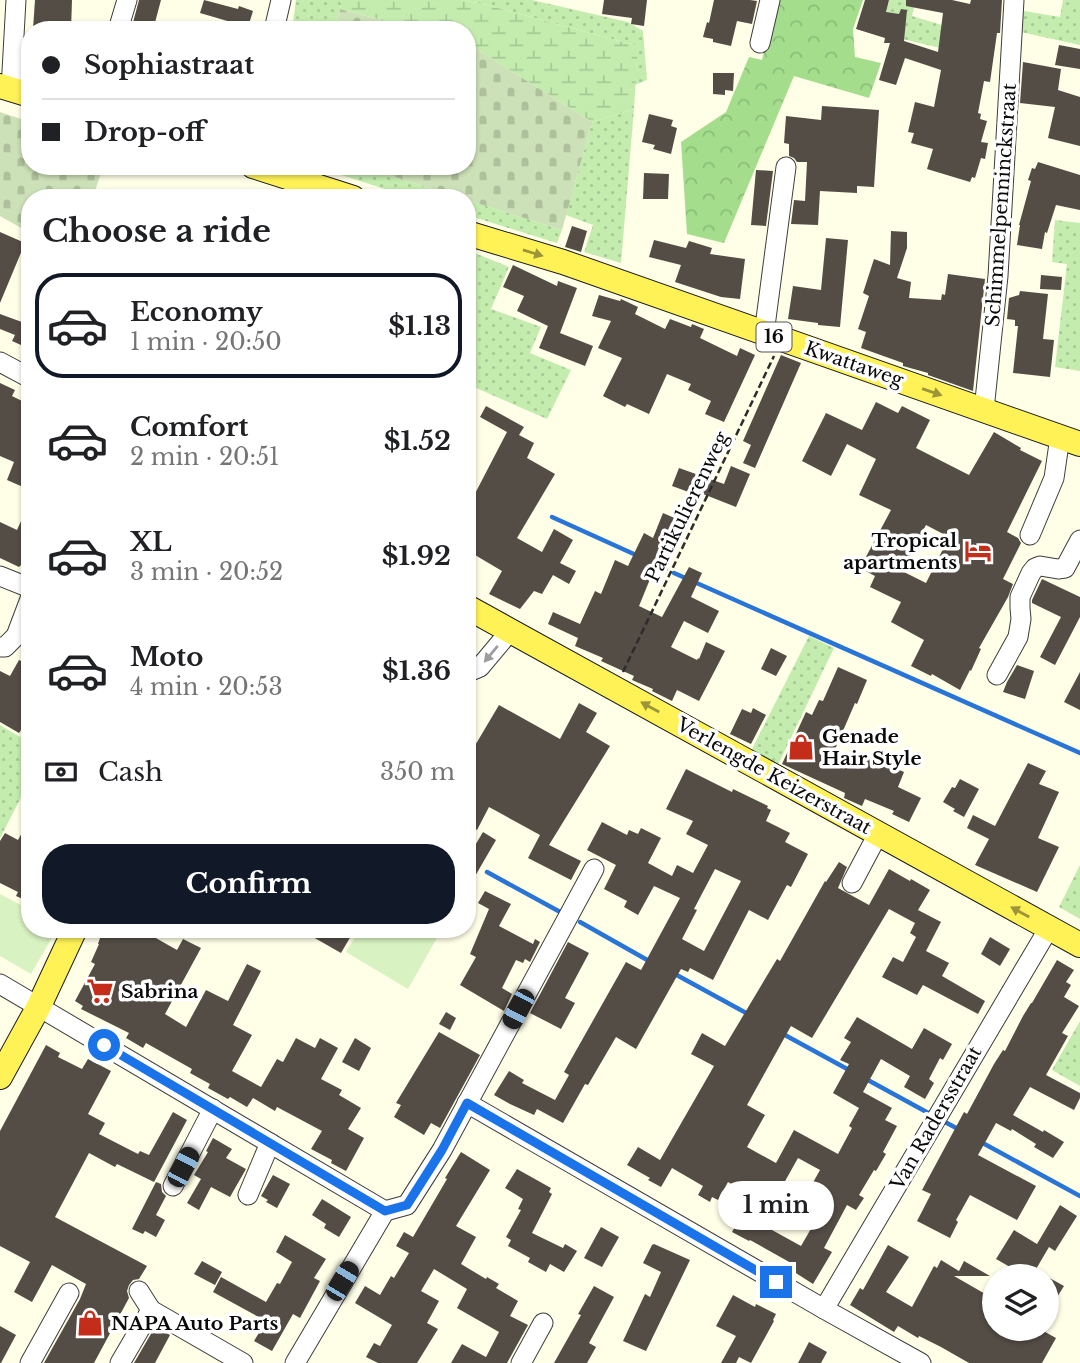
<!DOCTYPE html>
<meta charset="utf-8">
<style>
body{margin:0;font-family:"Libre Baskerville",serif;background:#f6f6f6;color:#202124;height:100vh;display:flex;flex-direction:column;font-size:26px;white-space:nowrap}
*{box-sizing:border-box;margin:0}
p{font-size:23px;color:#757577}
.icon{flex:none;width:38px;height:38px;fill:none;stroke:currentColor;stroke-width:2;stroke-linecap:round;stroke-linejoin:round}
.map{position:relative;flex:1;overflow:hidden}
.side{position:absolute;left:21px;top:189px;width:455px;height:749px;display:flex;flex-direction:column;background:#fff;border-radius:28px;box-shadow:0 2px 5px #0004}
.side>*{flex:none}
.guide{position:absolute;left:21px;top:21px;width:455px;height:154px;border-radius:28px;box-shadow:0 2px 5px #0004;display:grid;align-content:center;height:154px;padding:0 21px;background:#fff}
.fabs{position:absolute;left:982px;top:1264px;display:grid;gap:14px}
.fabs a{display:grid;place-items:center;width:77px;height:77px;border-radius:50%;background:#fff;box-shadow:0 2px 5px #0004;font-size:35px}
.end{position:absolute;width:32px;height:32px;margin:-16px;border:9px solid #1a73e8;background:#fff;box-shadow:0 0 0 4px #fff}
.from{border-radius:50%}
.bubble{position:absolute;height:49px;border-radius:24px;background:#fff;box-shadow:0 2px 5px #0004;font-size:23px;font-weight:800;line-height:49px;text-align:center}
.car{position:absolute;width:21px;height:42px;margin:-21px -10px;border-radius:9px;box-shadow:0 0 5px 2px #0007;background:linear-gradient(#222 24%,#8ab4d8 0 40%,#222 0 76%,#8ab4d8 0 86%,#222 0)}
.guide b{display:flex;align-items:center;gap:24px;height:66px;font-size:26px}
.guide b+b{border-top:2px solid #e0e0e0}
.guide i{width:18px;height:18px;background:#202124}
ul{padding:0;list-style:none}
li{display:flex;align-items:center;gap:21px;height:105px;margin:0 14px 10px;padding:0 7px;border:4px solid transparent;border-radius:28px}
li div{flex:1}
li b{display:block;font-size:26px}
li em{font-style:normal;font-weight:800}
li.active{border-color:#111827}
li>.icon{width:63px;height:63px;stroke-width:1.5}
h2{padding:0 21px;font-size:32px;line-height:84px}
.pay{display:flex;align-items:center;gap:18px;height:77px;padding:0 21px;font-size:26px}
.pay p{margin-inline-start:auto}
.primary-button{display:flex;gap:14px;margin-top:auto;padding:14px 21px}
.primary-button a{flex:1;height:80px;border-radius:28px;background:#111827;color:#fff;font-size:28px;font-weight:800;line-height:80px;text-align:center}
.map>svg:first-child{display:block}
.grass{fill:url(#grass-dots)}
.forest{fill:url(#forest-crowns)}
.wetland{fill:url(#wetland-marsh)}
.cemetery{fill:url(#cemetery-stones)}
.pitch{fill:#d9f2c1}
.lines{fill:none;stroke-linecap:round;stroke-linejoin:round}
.stream{stroke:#2975d7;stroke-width:4.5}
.building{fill:#544d46;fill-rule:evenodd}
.minor-casing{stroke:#3d3d3d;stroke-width:21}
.major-casing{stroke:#1b1b1b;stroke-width:26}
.path{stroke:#2c2c2c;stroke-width:2.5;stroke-dasharray:7 3.5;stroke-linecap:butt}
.minor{stroke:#fff;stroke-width:19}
.major{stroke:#fff257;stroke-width:24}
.oneway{fill:#9d9538}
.oneway2{fill:#9d9d9d}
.route{stroke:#1a73e8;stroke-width:9}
.labels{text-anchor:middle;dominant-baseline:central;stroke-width:7;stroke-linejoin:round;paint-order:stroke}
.shield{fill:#fff;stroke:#545454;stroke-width:2}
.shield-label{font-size:18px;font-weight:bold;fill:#0a0a0a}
.street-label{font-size:19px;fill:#0a0a0a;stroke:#fff}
.poi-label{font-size:19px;font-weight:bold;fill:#0a0a0a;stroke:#fff;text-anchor:start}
</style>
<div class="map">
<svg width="1080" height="1363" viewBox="0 0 1080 1363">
<defs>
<pattern id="grass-dots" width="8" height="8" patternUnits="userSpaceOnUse" patternTransform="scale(1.75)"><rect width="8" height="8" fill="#c4ecaf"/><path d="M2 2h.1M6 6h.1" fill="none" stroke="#a7c995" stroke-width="1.8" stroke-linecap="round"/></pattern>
<pattern id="forest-crowns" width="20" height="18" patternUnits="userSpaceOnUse" patternTransform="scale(1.75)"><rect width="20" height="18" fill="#a4de8d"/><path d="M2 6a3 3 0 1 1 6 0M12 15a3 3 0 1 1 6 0" fill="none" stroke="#8cbd78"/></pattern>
<pattern id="wetland-marsh" width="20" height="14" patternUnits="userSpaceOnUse" patternTransform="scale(1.75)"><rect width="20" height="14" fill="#c4ecaf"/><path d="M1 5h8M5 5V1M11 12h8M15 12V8" fill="none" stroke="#a7c995"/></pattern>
<pattern id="cemetery-stones" width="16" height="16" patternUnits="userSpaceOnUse" patternTransform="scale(1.75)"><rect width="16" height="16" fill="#cde1b8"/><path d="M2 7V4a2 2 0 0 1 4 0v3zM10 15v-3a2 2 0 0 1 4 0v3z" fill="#afc09d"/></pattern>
</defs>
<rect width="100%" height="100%" fill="#fffee7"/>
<g class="grass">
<polygon points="296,0 342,0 335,30 292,30"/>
<polygon points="461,0 532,0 628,22 643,31 647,80 635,85 638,46 483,4"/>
<polygon points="889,0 916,0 912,16 952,28 949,50 881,34"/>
<polygon points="1063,0 1080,0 1080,45 1016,31 1018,10 1060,17"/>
<polygon points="634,109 621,263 584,252 593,225 566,215 592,122"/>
<polygon points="313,166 361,166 460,198 413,198"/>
<polygon points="467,200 562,230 557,243 467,215"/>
<polygon points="1055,220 1080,223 1080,371 1055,367 1067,264 1052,262"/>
<polygon points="470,251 509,267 491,309 541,327 530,353 571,370 547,419 467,384 467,256"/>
<polygon points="809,636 834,648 777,767 751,751"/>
<polygon points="0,725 30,743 30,780 0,838"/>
<polygon points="1080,865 1080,919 1059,907"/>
<polygon points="1080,1021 1080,1086 1052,1070"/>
</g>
<polygon class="forest" points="777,0 863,0 853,29 855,57 881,63 869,98 794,76 724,243 687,234 681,142 726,112 749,57 762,60"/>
<polygon class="wetland" points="342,0 461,0 483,4 638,46 634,109 592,122 467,43 467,30 419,30 340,9"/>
<g class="cemetery">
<polygon points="340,9 419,30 335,30"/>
<polygon points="467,43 592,122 562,230 467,200 467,198 460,198 361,166 467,166"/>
<polygon points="0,112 30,122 30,166 103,166 93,198 30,198 30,233 0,216"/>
</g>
<g class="pitch">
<polygon points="0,894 30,910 30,929 57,929 31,974 0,956"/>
<polygon points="360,929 442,929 408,989 346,952"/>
</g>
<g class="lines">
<g class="stream">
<polyline points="552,517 636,555"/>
<polyline points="650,562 666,569"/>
<polyline points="674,573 1080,753"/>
<polyline points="487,872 562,913"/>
<polyline points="580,922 649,961"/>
<polyline points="673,973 748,1014"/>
<polyline points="783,1034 849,1070"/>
<polyline points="866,1079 932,1115"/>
<polyline points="943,1121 960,1130"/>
<polyline points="979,1141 1080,1196"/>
</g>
</g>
<g class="building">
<polygon points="35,0 72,0 71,30 33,29"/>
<polygon points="139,0 161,0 153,30 131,30"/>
<polygon points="204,0 238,9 239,6 253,11 248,27 200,13"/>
<polygon points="604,0 647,0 644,26 631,24 632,18 602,14"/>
<polygon points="714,0 750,0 757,1 752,24 737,21 731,46 713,42 713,39 703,37 707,22 709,23"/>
<polygon points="865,0 889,0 886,12 899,14 901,9 907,10 904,41 938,52 943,13 906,6 906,0 952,0 970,4 971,0 1002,0 1000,33 997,33 990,82 984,81 978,113 981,114 980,119 987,121 981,142 988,143 985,159 981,158 975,178 972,177 970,182 927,169 933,149 911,143 914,133 908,132 915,102 934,107 941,70 905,58 896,85 879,80 890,43 884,43 885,38 856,29"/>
<polygon points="1059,45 1080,49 1080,69 1055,65"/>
<polygon points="1023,62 1061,69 1058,90 1080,97 1080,146 1048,138 1055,107 1020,103"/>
<polygon points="713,73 734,73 733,91 725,90 725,95 713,94"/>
<polygon points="822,106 879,110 874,187 857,186 857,193 820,191 818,225 791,224 794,200 805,201 807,162 797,162 794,158 789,156 789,144 784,143 786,116 821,120"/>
<polygon points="649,114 673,120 671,126 677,128 671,154 653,149 655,145 642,142"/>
<polygon points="1038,162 1080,175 1080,210 1056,205 1047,233 1045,232 1042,249 1017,245 1020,225 1019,225 1031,181 1028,180 1032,168 1035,169"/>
<polygon points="756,170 773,171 766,226 751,225"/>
<polygon points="644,173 669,174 668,199 643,199"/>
<polygon points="572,226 587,231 581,252 565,247"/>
<polygon points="891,231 907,232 907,248 897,278 911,282 909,298 941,300 942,294 945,295 948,274 985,279 973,391 928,375 928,373 903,366 903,363 861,348 866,332 858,329 869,296 863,293 874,259 890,265"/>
<polygon points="0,232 25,243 0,303"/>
<polygon points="826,238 848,240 840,327 818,325 818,323 788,319 793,286 821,290"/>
<polygon points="654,240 686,248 689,241 712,248 710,254 745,259 740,299 721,297 675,282 681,265 649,257"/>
<polygon points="513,265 557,286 558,281 577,288 560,333 593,346 585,366 539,348 548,326 517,311 524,296 503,287"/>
<polygon points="1041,275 1062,277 1061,290 1040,289"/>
<polygon points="1020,291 1048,294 1043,339 1054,340 1050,377 1013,373 1018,326 1015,326 1015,320 1007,319 1009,298 1019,295"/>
<polygon points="599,295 620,301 621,299 638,307 635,314 665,329 670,319 691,327 692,324 704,329 700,338 737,356 740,348 755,355 724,422 705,414 711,401 688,390 691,384 667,374 649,414 627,404 625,407 603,396 622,358 598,348 611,321 592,316"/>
<polygon points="0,314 30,325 30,349 12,341 15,335 0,329"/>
<polygon points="781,355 801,363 755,468 743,463 751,445 743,441"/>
<polygon points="0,383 15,390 12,396 30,405 30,490 7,480 14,462 0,456"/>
<path d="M 876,402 L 898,413 L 902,406 L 930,420 L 916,448 L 969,475 L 994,432 L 1021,448 L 1020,450 L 1042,461 L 1007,532 L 1018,538 L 1021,543 L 1003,579 L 1013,584 L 1008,597 L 979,648 L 981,649 L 971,671 L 970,670 L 960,690 L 932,674 L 931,676 L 911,666 L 924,640 L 891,622 L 901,602 L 870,587 L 875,576 L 860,568 L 891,510 L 859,495 L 876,459 L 847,444 L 831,476 L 802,461 L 826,413 L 862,430 ZM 926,525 L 949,537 L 926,583 L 902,571 Z"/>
<polygon points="486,406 524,427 519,435 534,443 527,458 555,474 517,538 542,552 554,529 573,540 560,563 576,571 569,584 553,575 542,594 534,591 520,609 489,594 502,571 475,555 467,571 467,509 507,432 480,417"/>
<polygon points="731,466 750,474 736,507 698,492 697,495 672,486 679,468 724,484"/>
<polygon points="30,501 30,569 21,565 19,567 0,558 0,522 17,530"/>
<polygon points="663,513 679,520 669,546 671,547 662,565 657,562 639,606 662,617 689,567 702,573 691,597 719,611 708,633 684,621 671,647 697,660 698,658 699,659 706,642 725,651 699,701 677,690 672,701 652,691 653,689 632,680 634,676 601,661 603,658 575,646 578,638 548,624 553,612 580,624 595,591 601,594 615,560 628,566 644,533 653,538"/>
<polygon points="1042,579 1080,597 1080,617 1055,665 1040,657 1061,617 1032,603 1032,600"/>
<polygon points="771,648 787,656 776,676 761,669"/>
<polygon points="19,660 30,665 30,717 19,733 0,722 0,671 10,676"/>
<polygon points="1017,665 1034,671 1025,699 1003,692 1007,682"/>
<polygon points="838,667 867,680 857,704 855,703 833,754 858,765 863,754 904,772 898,787 921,798 909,822 892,814 894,811 865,799 862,806 844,798 845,793 782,764 806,712 812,715 819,700 823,701"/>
<polygon points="1080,672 1080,710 1064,702"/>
<polygon points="579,703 597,713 586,732 610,746 549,845 581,861 571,880 528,858 540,835 489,807 477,830 467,824 467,759 499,705 560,739"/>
<polygon points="753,708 766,715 751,744 730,734 742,709 751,713"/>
<polygon points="1028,763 1046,771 1039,784 1059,792 1038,838 1059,847 1037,892 975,865 989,839 967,828 973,815 995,826"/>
<path d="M 686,769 L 732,792 L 733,789 L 768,806 L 767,808 L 771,810 L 766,821 L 790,833 L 785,842 L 808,854 L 791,887 L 787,885 L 768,920 L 749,910 L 713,980 L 690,968 L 688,972 L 681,969 L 636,1049 L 616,1037 L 588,1085 L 585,1084 L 563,1123 L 537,1109 L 534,1115 L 510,1104 L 494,1095 L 509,1071 L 524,1080 L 522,1083 L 555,1100 L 569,1075 L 564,1072 L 626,962 L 641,970 L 680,898 L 654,886 L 638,915 L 624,907 L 627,901 L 604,889 L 616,865 L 587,850 L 602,822 L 627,835 L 629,830 L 638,834 L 641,828 L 661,838 L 648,863 L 672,876 L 677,865 L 693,873 L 708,845 L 686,834 L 693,821 L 666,809 ZM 715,869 L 741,881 L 704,951 L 682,939 L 697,910 L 694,909 Z"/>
<polygon points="960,779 979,789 964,817 953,811 955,809 943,802 952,787 955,788"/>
<polygon points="30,818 30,902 16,896 18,892 0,883 0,841 5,833 18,840"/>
<polygon points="483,832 496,840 467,890 467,859"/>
<path d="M 839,862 L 847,867 L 838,888 L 869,905 L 889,869 L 910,881 L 911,879 L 930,890 L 918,910 L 941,922 L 926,951 L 949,963 L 942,976 L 985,1001 L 978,1014 L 923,985 L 917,995 L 882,977 L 893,957 L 903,962 L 916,937 L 910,933 L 915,923 L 889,909 L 812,1038 L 791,1026 L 747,1105 L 765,1115 L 747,1147 L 776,1163 L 794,1130 L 838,1154 L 852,1128 L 849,1126 L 859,1108 L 833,1093 L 849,1064 L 840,1060 L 851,1042 L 844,1038 L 857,1017 L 912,1049 L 924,1028 L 952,1044 L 943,1060 L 940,1058 L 929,1079 L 934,1083 L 925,1099 L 904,1087 L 910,1076 L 881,1059 L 863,1092 L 892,1108 L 885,1120 L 897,1126 L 883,1152 L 886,1154 L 876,1171 L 874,1170 L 859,1195 L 864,1198 L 856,1210 L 847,1205 L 824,1248 L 832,1252 L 813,1284 L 788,1268 L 791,1263 L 750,1240 L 749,1241 L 732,1232 L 753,1196 L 728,1182 L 718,1200 L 712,1197 L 710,1202 L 698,1195 L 703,1186 L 672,1168 L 661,1187 L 648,1180 L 650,1178 L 627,1165 L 638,1147 L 660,1160 L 714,1066 L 691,1054 L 702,1033 L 725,1046 L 777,959 L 780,961 L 825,881 L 826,882 ZM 798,1158 L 820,1170 L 806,1195 L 784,1183 ZM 786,1204 L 816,1220 L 801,1246 L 772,1230 Z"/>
<polygon points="485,891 511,904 499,926 533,944 535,939 540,942 530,962 525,959 523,963 516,960 502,988 512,994 504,1011 460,985 476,957 470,954 489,909 478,903"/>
<polygon points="103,929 158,929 154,937 177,950 183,939 201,948 165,1014 186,1027 206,990 228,1001 247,964 261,971 233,1025 252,1035 232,1071 261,1087 277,1059 283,1062 296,1038 315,1048 320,1038 338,1048 321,1079 342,1090 339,1095 361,1108 348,1129 364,1138 346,1171 331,1163 332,1160 311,1149 322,1131 277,1107 275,1111 253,1098 247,1107 230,1097 228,1099 208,1088 210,1084 190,1073 192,1069 146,1043 143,1048 126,1038 129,1033 81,1009 83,1006 75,1001 95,964 91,962 99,944 98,944"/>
<polygon points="299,929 355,929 341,953"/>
<polygon points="990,937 1010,949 1000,966 981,954"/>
<polygon points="568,942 589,953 565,998 575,1003 561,1029 530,1013"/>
<polygon points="1057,960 1074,970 1066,982 1071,985 1064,997 1079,1006 1062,1033 1068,1036 1046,1075 1080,1093 1080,1098 1074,1110 1030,1087 1013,1115 1043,1132 1044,1130 1064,1142 1053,1158 1034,1147 1036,1144 1012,1129 1011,1131 996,1123 978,1155 1036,1186 1017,1220 970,1195 956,1220 958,1222 950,1238 917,1221 931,1194 922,1190 964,1112 967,1114 994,1064 1003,1050 1005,1051 1023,1016 1031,1003 1032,1003"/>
<polygon points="446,1012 456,1018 450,1030 439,1024"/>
<polygon points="439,1032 480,1055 440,1128 431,1123 424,1135 394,1117 401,1105 396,1103"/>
<polygon points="355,1038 371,1048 359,1071 342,1062"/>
<polygon points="46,1045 60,1053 58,1057 82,1069 88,1059 111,1071 88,1114 105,1123 99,1134 138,1154 140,1151 149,1155 173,1112 187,1120 154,1182 117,1164 115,1167 89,1153 55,1217 147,1266 139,1279 133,1280 129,1285 127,1291 129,1298 94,1363 44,1363 80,1299 86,1284 52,1265 32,1302 14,1292 30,1262 0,1246 0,1131"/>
<polygon points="213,1138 232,1149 226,1158 246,1169 230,1197 211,1187 199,1210 187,1203 201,1179 194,1175 208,1152 206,1151"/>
<polygon points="461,1152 490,1170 456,1226 476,1237 461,1264 486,1279 487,1277 499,1284 496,1288 518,1301 510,1316 528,1325 507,1363 451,1363 462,1344 486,1357 499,1332 457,1308 467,1289 434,1269 421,1291 439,1301 427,1323 438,1329 417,1363 378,1363 366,1357 374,1343 380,1346 392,1325 355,1303 365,1286 380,1295 391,1276 394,1278 409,1253 396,1246 404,1232 413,1237 447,1179 445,1178"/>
<polygon points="517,1169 551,1188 549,1192 552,1194 532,1233 563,1248 565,1244 577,1251 564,1272 550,1264 546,1272 528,1262 530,1258 508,1246 511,1240 506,1237 521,1210 518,1209 523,1199 505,1188"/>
<polygon points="273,1175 290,1184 277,1208 266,1202 268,1200 261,1196"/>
<polygon points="156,1182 161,1184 162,1192 166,1196 156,1215 165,1220 156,1237 145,1231 143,1234 132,1229"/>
<polygon points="322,1199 351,1217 339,1237 324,1228 326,1224 312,1215"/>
<polygon points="1060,1205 1077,1216 1055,1251 1049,1247 1032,1276 1014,1276 1017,1271 996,1259 1014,1230 1037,1244"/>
<polygon points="601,1227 619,1237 602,1267 584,1258"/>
<polygon points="285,1235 326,1259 314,1278 320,1281 300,1318 293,1314 272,1351 254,1341 266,1321 213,1292 221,1277 266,1302 277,1283 280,1284 292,1262 276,1252"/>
<polygon points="654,1244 690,1260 646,1351 623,1341 645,1294 650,1297 661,1272 643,1263 652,1245"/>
<polygon points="888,1245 909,1257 886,1292 912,1307 934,1266 937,1268 941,1260 959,1271 964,1261 990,1276 954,1276 994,1299 994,1328 1038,1328 1056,1338 1042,1363 969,1363 941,1347 919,1336 918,1338 898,1326 894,1332 850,1305 860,1288 863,1290"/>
<polygon points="202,1261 222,1272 215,1285 194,1274"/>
<polygon points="1046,1276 1064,1286 1046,1315"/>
<polygon points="594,1286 614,1297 589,1343 596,1347 587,1363 554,1363 581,1315 578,1314"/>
<polygon points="733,1295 755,1307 756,1304 776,1314 773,1320 774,1321 751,1363 739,1357 736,1363 721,1363 736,1336 716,1326"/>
<polygon points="0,1326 16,1335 1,1363 0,1363"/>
<polygon points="155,1327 170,1335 155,1363 134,1363"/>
<polygon points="809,1342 827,1352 821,1363 798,1363"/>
</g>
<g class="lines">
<g class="minor-casing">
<g id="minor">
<polyline points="118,30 127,0"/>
<polyline points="274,30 281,0"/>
<polyline points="760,43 770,0"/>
<polyline points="11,89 16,0"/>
<polyline points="764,334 786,167"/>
<polyline points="0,362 30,378"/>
<polyline points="984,410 998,276 1014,0"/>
<polyline points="1030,535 1054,478 1060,437"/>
<polyline points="0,576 30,588"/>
<polyline points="0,647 5,647 16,636 30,599"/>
<polyline points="467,668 473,670 480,667 511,630"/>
<polyline points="997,675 1018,637 1021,619 1020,608 1020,597 1031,573 1035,568 1040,566 1058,569 1065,568 1080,540"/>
<polyline points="852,883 878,834"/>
<polyline points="0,984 385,1211"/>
<polyline points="467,1103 824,1309 921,1363"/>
<polyline points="173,1186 213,1109"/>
<polyline points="248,1195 270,1143"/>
<polyline points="385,1211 407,1205 442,1150 594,869"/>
<polyline points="139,1291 151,1310"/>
<polyline points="824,1309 1049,928"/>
<polyline points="30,1363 69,1293"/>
<polyline points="120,1363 151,1310 243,1363"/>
<polyline points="295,1363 385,1211"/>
<polyline points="521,1363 543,1323"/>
</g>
</g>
<g class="major-casing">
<g id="major">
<polyline points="0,86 30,95"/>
<polyline points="253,166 353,198"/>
<polyline points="467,233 563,262 1080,444"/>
<polyline points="467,607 1080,945"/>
<polyline points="0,1077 39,1006 75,929"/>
</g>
</g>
<polyline class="path" points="623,672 774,356"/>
<use href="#minor" class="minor"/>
<use href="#major" class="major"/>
</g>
<defs><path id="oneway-solid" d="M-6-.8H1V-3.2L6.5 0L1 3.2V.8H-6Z" transform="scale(1.75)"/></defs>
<g class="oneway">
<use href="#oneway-solid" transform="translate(533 253) rotate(17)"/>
<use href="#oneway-solid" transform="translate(932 392) rotate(19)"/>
<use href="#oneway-solid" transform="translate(650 707) rotate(-151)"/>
<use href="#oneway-solid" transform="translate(1020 912) rotate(-151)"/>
</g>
<use class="oneway2" href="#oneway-solid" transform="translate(491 654) rotate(130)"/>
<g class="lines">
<polyline class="route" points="104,1045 385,1211 407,1205 442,1150 467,1103 776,1282"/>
</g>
<defs>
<g id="hotel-bare" transform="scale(2.1)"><path d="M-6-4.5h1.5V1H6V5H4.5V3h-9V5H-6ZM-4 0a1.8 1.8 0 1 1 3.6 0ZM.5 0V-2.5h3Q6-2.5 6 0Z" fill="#c32d19" stroke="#fff" stroke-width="2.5" paint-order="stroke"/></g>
<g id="shop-bare" transform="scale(2.1)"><path d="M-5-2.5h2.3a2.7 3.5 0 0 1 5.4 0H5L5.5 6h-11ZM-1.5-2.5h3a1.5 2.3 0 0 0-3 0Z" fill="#c32d19" stroke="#fff" stroke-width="2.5" paint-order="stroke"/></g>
<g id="supermarket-bare" transform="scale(2.1)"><path d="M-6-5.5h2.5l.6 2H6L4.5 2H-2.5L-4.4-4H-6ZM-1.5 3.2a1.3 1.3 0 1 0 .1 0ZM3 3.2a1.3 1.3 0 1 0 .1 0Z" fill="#c32d19" stroke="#fff" stroke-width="2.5" paint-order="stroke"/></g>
</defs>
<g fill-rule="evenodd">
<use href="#hotel-bare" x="978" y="551"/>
<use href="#shop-bare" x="801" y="747"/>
<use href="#supermarket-bare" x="100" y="991"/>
<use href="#shop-bare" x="90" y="1323"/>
</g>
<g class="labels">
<rect class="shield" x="756.5" y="322.5" width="35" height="29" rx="5"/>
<g class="shield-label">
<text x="774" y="337">16</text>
</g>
<g class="street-label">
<text transform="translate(1001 205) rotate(-86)">Schimmelpenninckstraat</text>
<text transform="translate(854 364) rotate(19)">Kwattaweg</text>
<text transform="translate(687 507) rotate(-64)">Partikulierenweg</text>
<text transform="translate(774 776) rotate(29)">Verlengde Keizerstraat</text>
<text transform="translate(936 1118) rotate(-60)">Van Radersstraat</text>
</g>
<g class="poi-label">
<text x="957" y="540" text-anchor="end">Tropical<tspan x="957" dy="22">apartments</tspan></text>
<text x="822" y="736">Genade<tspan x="822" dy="22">Hair Style</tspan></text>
<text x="121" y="991">Sabrina</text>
<text x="111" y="1323">NAPA Auto Parts</text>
</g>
</g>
</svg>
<div class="fabs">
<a><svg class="icon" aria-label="layers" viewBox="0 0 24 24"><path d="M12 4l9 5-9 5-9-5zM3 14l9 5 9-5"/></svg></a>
</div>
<i class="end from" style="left:104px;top:1045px"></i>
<i class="end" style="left:776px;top:1282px"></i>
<div class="bubble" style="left:718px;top:1181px;width:116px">1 min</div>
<i class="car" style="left:518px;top:1009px;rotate:208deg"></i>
<i class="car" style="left:183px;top:1167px;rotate:28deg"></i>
<i class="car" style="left:342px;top:1281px;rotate:31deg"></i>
<div class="guide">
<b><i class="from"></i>Sophiastraat</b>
<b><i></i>Drop-off</b>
</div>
<section class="side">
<h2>Choose a ride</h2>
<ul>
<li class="active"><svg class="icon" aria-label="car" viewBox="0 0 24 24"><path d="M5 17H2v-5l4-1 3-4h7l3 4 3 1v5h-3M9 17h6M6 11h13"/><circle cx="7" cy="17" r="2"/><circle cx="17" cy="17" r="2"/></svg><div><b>Economy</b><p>1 min · 20:50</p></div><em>$1.13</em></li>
<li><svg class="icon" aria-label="car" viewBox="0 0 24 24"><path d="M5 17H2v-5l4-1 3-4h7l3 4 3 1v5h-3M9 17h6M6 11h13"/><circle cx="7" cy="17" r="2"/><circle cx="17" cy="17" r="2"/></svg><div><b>Comfort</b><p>2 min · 20:51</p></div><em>$1.52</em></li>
<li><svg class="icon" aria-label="car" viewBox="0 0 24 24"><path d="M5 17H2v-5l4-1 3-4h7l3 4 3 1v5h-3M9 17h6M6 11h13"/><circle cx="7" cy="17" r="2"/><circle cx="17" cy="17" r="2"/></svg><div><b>XL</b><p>3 min · 20:52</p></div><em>$1.92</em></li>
<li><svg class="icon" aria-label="car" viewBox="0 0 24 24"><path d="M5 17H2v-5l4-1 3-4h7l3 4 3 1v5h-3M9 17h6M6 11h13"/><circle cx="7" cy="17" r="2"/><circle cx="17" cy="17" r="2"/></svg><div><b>Moto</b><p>4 min · 20:53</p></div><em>$1.36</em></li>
</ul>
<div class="pay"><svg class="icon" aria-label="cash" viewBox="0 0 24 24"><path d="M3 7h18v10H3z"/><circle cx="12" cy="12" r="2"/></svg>Cash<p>350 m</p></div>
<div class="primary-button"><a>Confirm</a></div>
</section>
</div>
